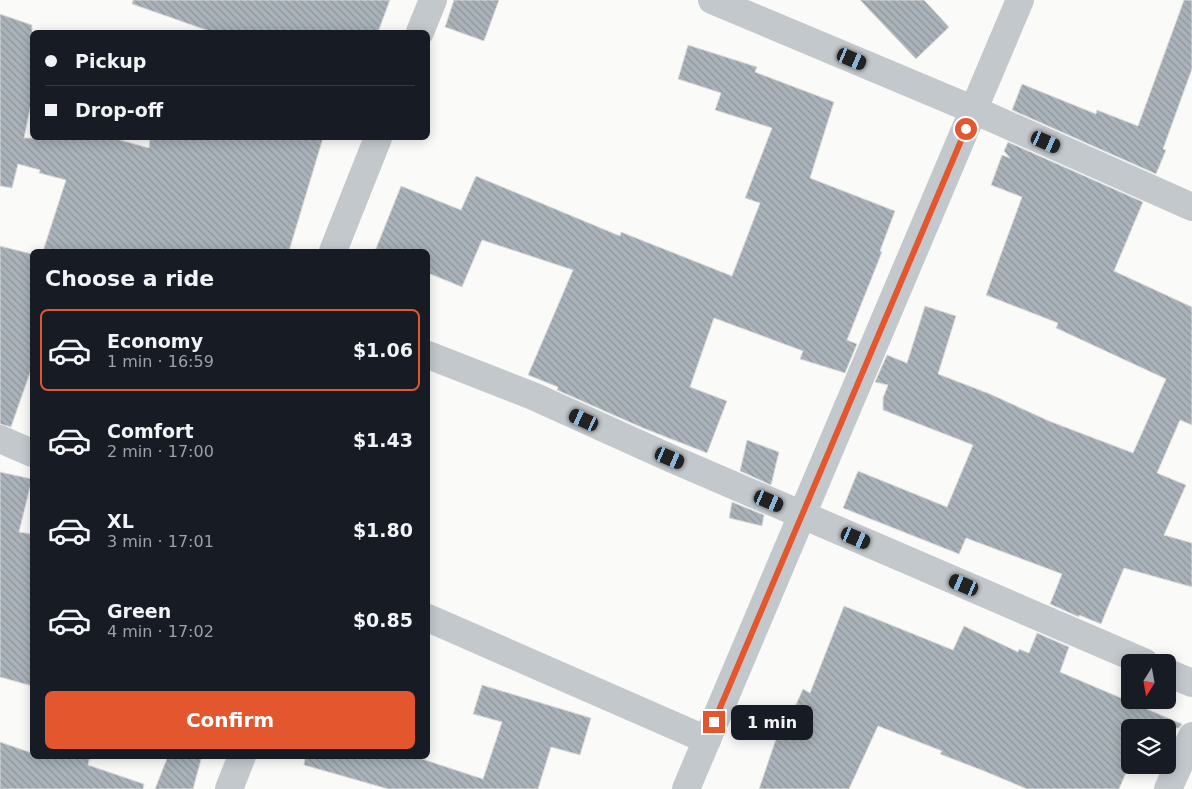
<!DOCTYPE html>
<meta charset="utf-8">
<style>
body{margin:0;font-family:"DejaVu Sans",sans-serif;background:#20242c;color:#f1f3f6;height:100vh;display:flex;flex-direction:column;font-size:19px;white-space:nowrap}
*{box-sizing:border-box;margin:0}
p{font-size:16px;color:#9ea1a6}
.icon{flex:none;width:28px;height:28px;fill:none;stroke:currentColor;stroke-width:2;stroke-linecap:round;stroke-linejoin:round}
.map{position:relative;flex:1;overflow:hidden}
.details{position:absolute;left:30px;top:249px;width:400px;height:510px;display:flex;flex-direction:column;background:#171b24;border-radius:8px;box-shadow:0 2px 12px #0003}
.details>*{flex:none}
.hud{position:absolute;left:30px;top:30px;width:400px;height:110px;border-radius:8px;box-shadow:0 2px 12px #0003;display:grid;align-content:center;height:110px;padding:0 15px;background:#171b24}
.needle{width:32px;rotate:191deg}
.fabs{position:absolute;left:1121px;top:654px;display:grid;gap:10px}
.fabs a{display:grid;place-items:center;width:55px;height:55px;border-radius:8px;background:#171b24;box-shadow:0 2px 12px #0003;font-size:25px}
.end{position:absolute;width:22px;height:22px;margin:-11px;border:6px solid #e4572e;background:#fff;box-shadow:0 0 0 2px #fff}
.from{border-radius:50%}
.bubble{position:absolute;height:35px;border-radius:8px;background:#171b24;box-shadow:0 2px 12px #0003;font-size:16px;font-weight:600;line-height:35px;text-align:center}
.car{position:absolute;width:15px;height:30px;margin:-15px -8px;border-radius:6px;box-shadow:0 0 4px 1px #0007;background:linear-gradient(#222 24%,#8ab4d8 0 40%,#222 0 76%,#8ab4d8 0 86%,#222 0)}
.hud b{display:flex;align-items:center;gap:18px;height:48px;font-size:19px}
.hud b+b{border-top:1px solid #363941}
.hud i{width:12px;height:12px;background:#f1f3f6}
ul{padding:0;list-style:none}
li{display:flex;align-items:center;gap:15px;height:82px;margin:0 10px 8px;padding:0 5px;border:2px solid transparent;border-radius:8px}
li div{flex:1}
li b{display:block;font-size:19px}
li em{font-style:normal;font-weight:600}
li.active{border-color:#e4572e}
li>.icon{width:45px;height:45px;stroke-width:1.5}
h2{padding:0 15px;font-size:22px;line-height:60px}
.action{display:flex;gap:10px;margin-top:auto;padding:10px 15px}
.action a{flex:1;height:58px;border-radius:8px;background:#e4572e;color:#fff;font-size:20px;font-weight:600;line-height:58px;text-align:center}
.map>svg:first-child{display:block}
.building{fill:url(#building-back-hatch);stroke:#dcdcda}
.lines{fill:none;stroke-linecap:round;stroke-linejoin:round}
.minor{stroke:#c3c8cc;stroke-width:28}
.tertiary{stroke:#c3c8cc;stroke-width:28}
.route{stroke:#e4572e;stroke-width:6}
</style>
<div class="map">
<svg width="1192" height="789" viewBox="0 0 1192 789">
<defs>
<pattern id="building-back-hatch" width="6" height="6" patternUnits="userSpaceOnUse" patternTransform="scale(1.25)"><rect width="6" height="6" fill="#aab3b9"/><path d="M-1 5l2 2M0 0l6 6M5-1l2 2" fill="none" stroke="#8e969c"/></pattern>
</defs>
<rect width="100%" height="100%" fill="#fafaf8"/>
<g class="building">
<polygon points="133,0 390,0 378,32 212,32 132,4"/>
<polygon points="454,0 499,0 484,41 445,27"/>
<polygon points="860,0 924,0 949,27 916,59"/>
<polygon points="1184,0 1192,0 1192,69 1163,149 1166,150 1156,174 1012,110 1022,84 1096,114 1097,110 1138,126"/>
<polygon points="0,14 32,25 32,99 24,138 113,138 149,148 150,138 323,138 289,251 43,251 66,180 39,173 40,170 18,164 12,188 0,186"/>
<polygon points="688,45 757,67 755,72 834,102 810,178 895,211 880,251 882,252 847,340 857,344 845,373 800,359 803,351 714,318 690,387 727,401 707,453 643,428 557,390 558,387 528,375 573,270 482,240 462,287 428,273 428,251 375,251 401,186 461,210 476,176 620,236 621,232 732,276 760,203 745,198 772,128 715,110 721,93 678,79"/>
<polygon points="1008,142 1143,202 1114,271 1192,307 1192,425 1180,420 1157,473 1186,485 1164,535 1192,543 1192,587 1124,568 1101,624 1079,615 1079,617 1050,604 1062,574 966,538 959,554 843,508 858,471 947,507 973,445 883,410 883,398 888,385 875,382 887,355 907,363 925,306 956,316 938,374 990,394 1049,421 1133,453 1166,379 1056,328 1058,323 986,295 1022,197 991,185 1002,155 1010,158 1004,151"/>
<polygon points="0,246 32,254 32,367 11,427 0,424"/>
<polygon points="747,440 779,452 771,485 740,471"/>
<polygon points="0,472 32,479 19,532 32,534 32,686 0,677"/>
<polygon points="732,502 764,515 762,526 729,518"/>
<polygon points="844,606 953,650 964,626 1018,652 1019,649 1029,653 1037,633 1069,647 1060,672 1182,724 1179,728 1130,728 1130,764 1119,789 1027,789 984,771 940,754 942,751 878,726 849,789 759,789 776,739 780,740 803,689 810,693"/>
<polygon points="482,685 591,718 580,755 551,747 538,789 388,789 304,765 305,756 413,756 483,779 502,722 473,714"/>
<polygon points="0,742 32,753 32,756 90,756 88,765 144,784 143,789 0,789"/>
<polygon points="168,756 202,756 193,789 155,789"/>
</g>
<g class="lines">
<g class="minor">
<polyline points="712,0 974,110 1192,207"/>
<polyline points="420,32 433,0"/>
<polyline points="333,251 378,138"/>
<polyline points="428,355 533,396 670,458 1144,662"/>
<polyline points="0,439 32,453"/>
<polyline points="428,618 707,740"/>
<polyline points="1168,673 1192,683"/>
<polyline points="229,789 242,756"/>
<polyline points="1168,789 1192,736"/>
</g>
<polyline class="tertiary" points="686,789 1020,0"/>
</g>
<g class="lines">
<polyline class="route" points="714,722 966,129"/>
</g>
</svg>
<div class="fabs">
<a><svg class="needle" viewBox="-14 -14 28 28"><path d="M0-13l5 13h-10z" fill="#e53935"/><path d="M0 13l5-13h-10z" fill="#9ea1a6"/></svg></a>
<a><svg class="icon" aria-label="layers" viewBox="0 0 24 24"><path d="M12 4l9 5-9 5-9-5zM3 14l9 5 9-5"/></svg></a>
</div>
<i class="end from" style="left:966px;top:129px"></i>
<i class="end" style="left:714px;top:722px"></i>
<div class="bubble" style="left:731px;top:705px;width:82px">1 min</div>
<i class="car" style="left:852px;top:59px;rotate:113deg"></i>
<i class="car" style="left:1046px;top:142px;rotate:114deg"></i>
<i class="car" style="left:584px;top:420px;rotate:295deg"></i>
<i class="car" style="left:670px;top:458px;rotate:113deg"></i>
<i class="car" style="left:769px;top:501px;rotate:113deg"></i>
<i class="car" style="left:856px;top:538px;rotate:113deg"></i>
<i class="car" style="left:964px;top:585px;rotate:293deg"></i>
<div class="hud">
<b><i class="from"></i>Pickup</b>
<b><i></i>Drop-off</b>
</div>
<section class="details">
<h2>Choose a ride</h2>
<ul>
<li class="active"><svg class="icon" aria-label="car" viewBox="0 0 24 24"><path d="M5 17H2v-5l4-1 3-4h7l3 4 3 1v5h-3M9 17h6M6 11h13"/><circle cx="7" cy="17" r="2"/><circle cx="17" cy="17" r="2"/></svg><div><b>Economy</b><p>1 min · 16:59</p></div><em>$1.06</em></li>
<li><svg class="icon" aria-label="car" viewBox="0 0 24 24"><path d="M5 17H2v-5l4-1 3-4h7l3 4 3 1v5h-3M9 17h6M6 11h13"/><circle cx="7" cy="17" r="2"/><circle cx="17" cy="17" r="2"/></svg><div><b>Comfort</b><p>2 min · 17:00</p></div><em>$1.43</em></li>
<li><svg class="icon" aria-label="car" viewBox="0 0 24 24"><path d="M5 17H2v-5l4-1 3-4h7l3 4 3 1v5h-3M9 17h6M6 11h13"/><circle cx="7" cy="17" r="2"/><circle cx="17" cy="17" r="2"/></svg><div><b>XL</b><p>3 min · 17:01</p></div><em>$1.80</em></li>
<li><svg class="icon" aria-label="car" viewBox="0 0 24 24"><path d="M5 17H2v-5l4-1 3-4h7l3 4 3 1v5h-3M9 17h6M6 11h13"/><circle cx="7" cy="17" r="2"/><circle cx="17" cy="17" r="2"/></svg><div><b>Green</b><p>4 min · 17:02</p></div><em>$0.85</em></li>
</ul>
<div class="action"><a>Confirm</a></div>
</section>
</div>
